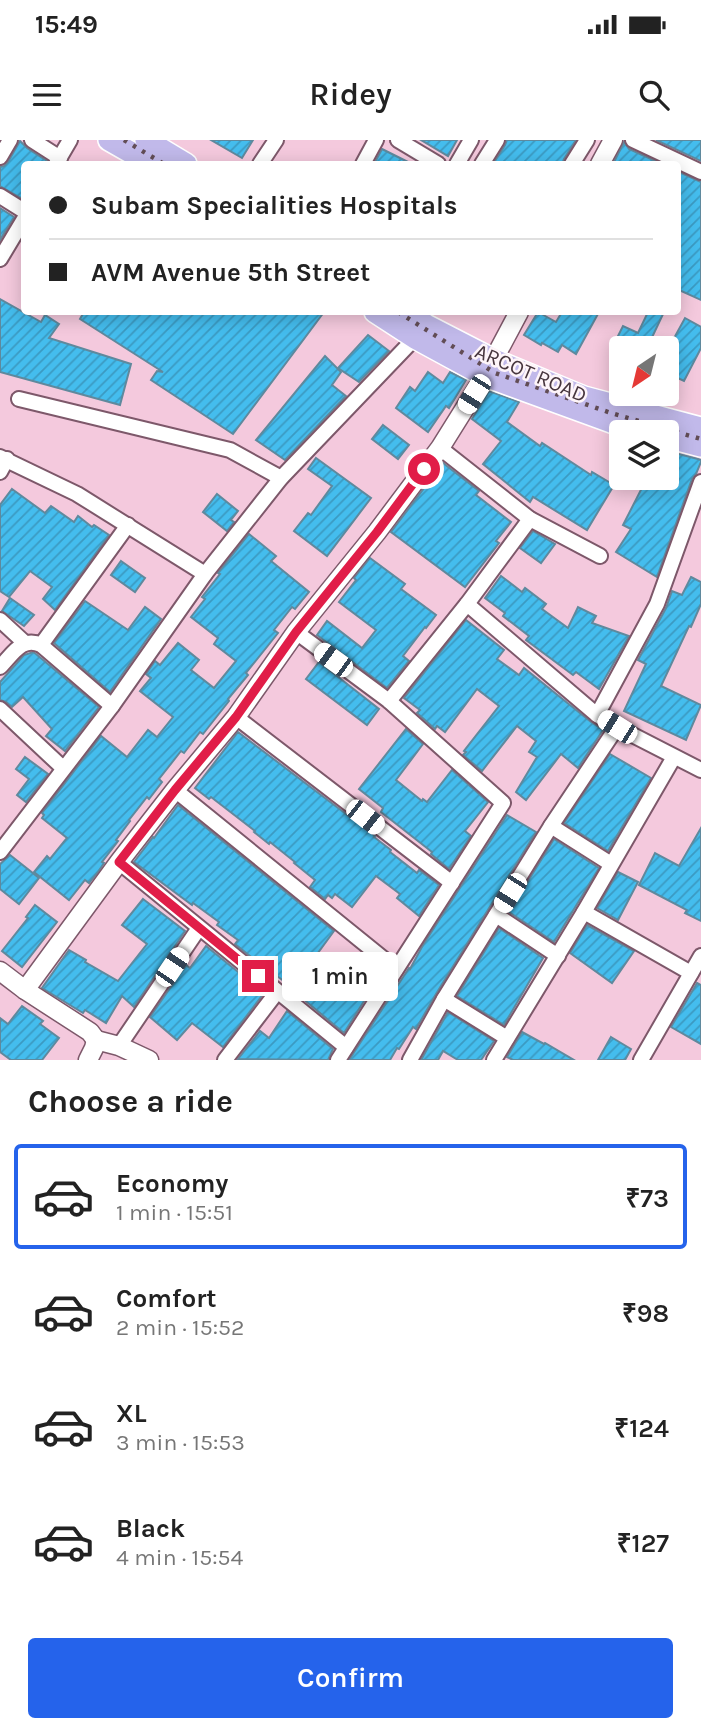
<!DOCTYPE html>
<meta charset="utf-8">
<style>
body{margin:0;font-family:Karla,sans-serif;background:#f2f2f2;color:#222;height:100vh;display:flex;flex-direction:column;font-size:26px;white-space:nowrap}
*{box-sizing:border-box;margin:0}
p{font-size:23px;color:#767676}
.icon{flex:none;width:38px;height:38px;fill:none;stroke:currentColor;stroke-width:2;stroke-linecap:round;stroke-linejoin:round}
.map{position:relative;height:920px;overflow:hidden}
.panel{display:flex;flex-direction:column;background:#fff;flex:1}
.panel>*{flex:none}
.top-card{position:absolute;left:21px;top:21px;width:660px;height:154px;border-radius:7px;box-shadow:0 4px 18px #0003;display:grid;align-content:center;height:154px;padding:0 28px;background:#fff}
.needle{width:46px;rotate:215deg}
.controls{position:absolute;left:609px;top:196px;display:grid;gap:14px}
.controls a{display:grid;place-items:center;width:70px;height:70px;border-radius:7px;background:#fff;box-shadow:0 4px 18px #0003;font-size:35px}
.end{position:absolute;width:32px;height:32px;margin:-16px;border:9px solid #e11d48;background:#fff;box-shadow:0 0 0 4px #fff}
.from{border-radius:50%}
.bubble{position:absolute;height:49px;border-radius:7px;background:#fff;box-shadow:0 4px 18px #0003;font-size:23px;font-weight:600;line-height:49px;text-align:center}
.car{position:absolute;width:21px;height:42px;margin:-21px -10px;border-radius:9px;box-shadow:0 0 5px 2px #0007;background:linear-gradient(#fff 24%,#345 0 40%,#fff 0 76%,#345 0 86%,#fff 0)}
.top-card b{display:flex;align-items:center;gap:24px;height:66px;font-size:26px}
.top-card b+b{border-top:2px solid #e0e0e0}
.top-card i{width:18px;height:18px;background:#222}
ul{padding:0;list-style:none}
li{display:flex;align-items:center;gap:21px;height:105px;margin:0 14px 10px;padding:0 14px;border:4px solid transparent;border-radius:7px}
li div{flex:1}
li b{display:block;font-size:26px}
li em{font-style:normal;font-weight:600}
li.on{border-color:#2563eb}
li>.icon{width:63px;height:63px;stroke-width:1.5}
h2{padding:0 28px;font-size:32px;line-height:84px}
.button{display:flex;gap:14px;margin-top:auto;padding:14px 28px}
.button a{flex:1;height:80px;border-radius:7px;background:#2563eb;color:#fff;font-size:28px;font-weight:600;line-height:80px;text-align:center}
.status{display:flex;justify-content:space-between;align-items:center;height:49px;padding:0 35px;background:#fff;direction:ltr}
.status svg{height:19px;fill:currentColor}
header{display:flex;justify-content:space-between;align-items:center;height:91px;padding:0 28px;background:#fff;font-size:32px;font-weight:600}
.map>svg:first-child{display:block}
.building{fill:url(#building-hatch);stroke:#5f899d;stroke-width:2}
.lines{fill:none;stroke-linecap:round;stroke-linejoin:round}
.minor-casing{stroke:#7d586a;stroke-width:18}
.tertiary-casing{stroke:#7d586a;stroke-width:21}
.primary-casing{stroke:#fff;stroke-width:24}
.minor{stroke:#fff;stroke-width:14}
.tertiary{stroke:#fff;stroke-width:18}
.primary{stroke:#c1b9ea;stroke-width:21}
.rail{stroke:#624d56;stroke-width:4.5;stroke-dasharray:3.5 7;stroke-linecap:butt}
.route{stroke:#e11d48;stroke-width:9}
.labels{text-anchor:middle;dominant-baseline:central;stroke-width:5;stroke-linejoin:round;paint-order:stroke}
.street-label{font-size:21px;fill:#47363e;stroke:#fef5f9}
</style>
<div class="status"><b>15:49</b><svg viewBox="0 0 49 12"><path d="M0 12V9h3v3zM5 12V6h3v6zM10 12V3h3v9zM15 12V0h3v12zM26 1h20v11H26zM47 4h2v5h-2z"/></svg></div>
<header><svg class="icon" aria-label="menu" viewBox="0 0 24 24"><path d="M4 6h16M4 12h16M4 18h16"/></svg>Ridey<svg class="icon" aria-label="search" viewBox="0 0 24 24"><circle cx="10" cy="10" r="6"/><path d="M15 15l6 6"/></svg></header>
<div class="map">
<svg width="701" height="920" viewBox="0 0 701 920">
<defs>
<pattern id="building-hatch" width="6" height="6" patternUnits="userSpaceOnUse" patternTransform="scale(1.75)"><rect width="6" height="6" fill="#44bdee"/><path d="M-1 1l2-2M0 6l6-6M5 7l2-2" fill="none" stroke="#3b9ac2"/></pattern>
</defs>
<rect width="100%" height="100%" fill="#f4c9dd"/>
<g class="building">
<polygon points="211,0 253,0 242,18"/>
<polygon points="421,0 457,0 448,16"/>
<polygon points="507,0 576,0 564,19 562,24 493,24 505,5"/>
<polygon points="656,0 701,0 701,21"/>
<polygon points="20,1 27,8 47,21 46,24 24,24 24,53 21,58 0,46 0,27 4,26 8,22"/>
<polygon points="624,2 629,9 662,24 613,24"/>
<polygon points="382,9 412,24 374,24"/>
<polygon points="677,31 701,42 701,160 677,149"/>
<polygon points="0,68 14,77 0,100"/>
<polygon points="0,159 41,182 45,175 59,184 49,198 131,224 120,265 0,232"/>
<polygon points="84,172 324,172 233,294 151,240 157,231 163,232 80,179"/>
<polygon points="538,172 556,182 562,172 599,172 576,214 562,205 558,212 542,203 541,205 524,195"/>
<polygon points="648,172 664,172 647,208 612,208 623,186 638,193"/>
<polygon points="685,178 701,187 701,208 684,241 667,233 667,211"/>
<polygon points="368,195 389,211 359,242 338,228"/>
<polygon points="325,216 341,232 332,245 346,256 285,320 256,300"/>
<polygon points="428,232 443,243 450,232 466,240 449,268 446,266 428,292 396,268 410,247 415,251"/>
<polygon points="489,251 519,262 507,282 540,306 542,303 591,335 592,332 614,345 587,390 533,357 530,362 483,324 501,301 472,279"/>
<polygon points="383,285 409,305 398,319 372,299"/>
<polygon points="667,311 698,319 701,320 701,322 696,334 692,339 657,437 616,412 631,389 623,385 647,338 667,338"/>
<polygon points="316,318 371,358 327,416 294,391 308,373 311,375 332,346 308,329"/>
<polygon points="443,323 479,351 476,355 511,382 496,401 499,403 465,447 391,392"/>
<polygon points="12,349 45,373 51,366 74,382 78,376 92,387 94,385 109,395 55,470 43,459 52,447 30,431 9,457 0,451 0,365"/>
<polygon points="217,354 238,371 231,380 234,382 227,391 203,372"/>
<polygon points="533,391 555,404 541,423 520,408"/>
<polygon points="249,394 276,416 271,421 309,452 295,469 292,467 274,490 278,493 246,533 248,535 228,559 229,561 203,594 200,592 184,613 181,611 159,639 162,642 149,659 147,657 129,680 130,681 116,700 118,701 102,722 104,723 98,732 89,743 85,740 69,760 34,732 47,716 50,719 67,698 42,678 44,675 42,673 101,596 127,617 148,590 157,597 173,577 140,551 151,538 146,534 155,521 160,525 178,503 199,520 191,530 214,548 236,521 214,504 218,498 191,477 205,459 202,457 220,434 218,433"/>
<polygon points="370,418 405,444 401,449 436,475 426,488 425,487 403,516 409,521 387,548 317,495 327,481 362,508 376,490 339,462 356,440 354,438"/>
<polygon points="121,421 145,438 135,452 111,435"/>
<polygon points="501,436 522,452 525,448 546,464 542,469 568,488 578,467 596,476 592,483 629,496 599,549 576,532 573,535 526,500 529,496 503,476 505,473 485,458"/>
<polygon points="691,437 701,442 701,464 691,487 689,486 661,546 701,565 686,600 624,571 646,524 638,520 666,468 672,451 682,455"/>
<polygon points="10,458 34,475 24,486 2,471"/>
<polygon points="85,461 128,490 145,467 161,479 110,552 54,503"/>
<polygon points="466,480 504,510 497,519 519,535 524,528 591,582 603,590 578,628 561,614 526,660 516,652 537,617 529,612 536,601 517,586 482,631 463,615 466,612 464,611 499,566 477,549 445,592 437,586 435,589 417,573 420,570 404,558"/>
<polygon points="33,512 36,514 99,567 65,611 46,596 52,589 23,557 12,567 6,562 0,560 0,542 24,515"/>
<polygon points="319,522 379,569 367,585 306,539"/>
<polygon points="406,589 423,604 396,640 422,661 423,659 427,662 452,630 488,662 465,691 471,696 449,729 431,714 432,712 381,672 383,668 359,649"/>
<polygon points="238,592 375,696 374,697 391,710 390,712 417,733 419,730 439,745 419,776 397,758 400,754 376,736 352,767 335,754 332,758 328,755 325,759 310,747 315,740 294,723 295,722 270,702 269,704 254,692 255,691 211,657 209,659 195,648"/>
<polygon points="610,614 651,638 608,711 564,683"/>
<polygon points="25,617 48,634 26,662 17,655 29,639 16,629"/>
<polygon points="178,665 334,791 315,817 317,818 316,820 366,858 344,893 296,853 297,851 277,836 276,837 235,804 238,800 217,785 219,782 193,763 192,765 134,722 153,697 154,698"/>
<polygon points="507,675 536,692 436,854 416,889 413,887 399,909 397,908 390,920 349,920 409,828 410,829 423,805"/>
<polygon points="701,688 701,781 685,773 687,770 639,745 655,713 679,726"/>
<polygon points="554,699 599,728 554,802 509,772"/>
<polygon points="10,715 39,738 19,764 0,749 0,724"/>
<polygon points="618,732 638,742 618,780 597,768"/>
<polygon points="143,759 185,791 134,867 122,856 106,883 85,870 83,873 42,848 69,810 86,820 85,822 118,841 147,804 122,785"/>
<polygon points="35,765 57,782 22,827 2,811 28,778 26,777"/>
<polygon points="587,785 634,811 612,843 570,813"/>
<polygon points="499,788 543,818 504,885 457,856"/>
<polygon points="206,806 264,853 223,907 192,883 177,900 150,877 186,825 190,828"/>
<polygon points="697,843 701,845 701,904 671,887"/>
<polygon points="22,866 43,881 40,884 59,898 42,920 11,920 0,912 0,878 8,884"/>
<polygon points="287,871 333,909 328,920 238,919 260,891 269,898"/>
<polygon points="448,872 494,901 481,920 458,920 443,911 438,920 421,920"/>
<polygon points="522,892 544,904 545,903 574,920 513,920 507,917"/>
<polygon points="611,897 631,909 625,920 598,920"/>
</g>
<g class="lines">
<g class="minor-casing">
<g id="minor">
<polyline points="32,0 60,18"/>
<polyline points="398,0 438,24"/>
<polyline points="633,0 701,32"/>
<polyline points="0,17 10,0"/>
<polyline points="56,24 70,0"/>
<polyline points="260,24 276,0"/>
<polyline points="363,24 376,0"/>
<polyline points="457,24 471,0"/>
<polyline points="482,24 497,0"/>
<polyline points="572,24 587,0"/>
<polyline points="0,56 24,71"/>
<polyline points="0,119 24,79"/>
<polyline points="19,259 230,310 281,338"/>
<polyline points="440,308 530,379 600,416"/>
<polyline points="0,317 77,354 205,434"/>
<polyline points="0,332 7,319"/>
<polyline points="467,464 597,575 657,464 701,342"/>
<polyline points="0,480 25,503"/>
<polyline points="296,492 389,561 503,663 338,920"/>
<path d="M 0,527 C 13,514 22,496 41,505"/>
<polyline points="389,561 467,464 530,379"/>
<polyline points="112,566 41,505 128,385"/>
<polyline points="0,569 63,628"/>
<polyline points="597,575 617,587 701,630"/>
<polyline points="236,577 452,743"/>
<polyline points="175,650 396,829"/>
<polyline points="551,686 611,724"/>
<polyline points="0,712 112,566 205,434 281,338 415,198"/>
<polyline points="119,722 346,907"/>
<polyline points="584,772 691,833"/>
<polyline points="496,775 558,816"/>
<polyline points="444,859 507,898"/>
<polyline points="119,906 199,788"/>
<polyline points="225,920 277,852"/>
<polyline points="410,920 444,859 551,686 617,587"/>
<polyline points="494,920 584,772 674,617"/>
<polyline points="641,920 701,816"/>
</g>
</g>
<g class="tertiary-casing">
<g id="tertiary">
<polyline points="600,24 613,0"/>
<polyline points="0,831 25,850 90,892 96,900"/>
<polyline points="25,850 119,722 175,650 236,577 296,492 377,392 440,308 485,236 519,172"/>
<polyline points="96,900 119,906 149,920"/>
<polyline points="88,920 94,908 96,900"/>
</g>
</g>
<g class="primary-casing">
<g id="primary">
<polyline points="109,0 151,24"/>
<polyline points="146,0 186,24"/>
<polyline points="375,172 415,198 485,236 611,282 651,292"/>
<polyline points="409,172 426,185 494,220 584,257 701,288"/>
<polyline points="667,297 701,306"/>
</g>
</g>
<use href="#minor" class="minor"/>
<use href="#tertiary" class="tertiary"/>
<use href="#primary" class="primary"/>
<g class="rail">
<polyline points="124,0 164,24"/>
<polyline points="398,172 495,233 611,273 701,299"/>
</g>
</g>
<g class="lines">
<polyline class="route" points="258,836 119,722 175,650 236,577 296,492 377,392 424,329"/>
</g>
<g class="labels">
<g class="street-label">
<text transform="translate(531 233) rotate(23)">ARCOT ROAD</text>
</g>
</g>
</svg>
<div class="controls">
<a><svg class="needle" viewBox="-14 -14 28 28"><path d="M0-13l5 13h-10z" fill="#e53935"/><path d="M0 13l5-13h-10z" fill="#767676"/></svg></a>
<a><svg class="icon" aria-label="layers" viewBox="0 0 24 24"><path d="M12 4l9 5-9 5-9-5zM3 14l9 5 9-5"/></svg></a>
</div>
<i class="end from" style="left:424px;top:329px"></i>
<i class="end" style="left:258px;top:836px"></i>
<div class="bubble" style="left:282px;top:812px;width:116px">1 min</div>
<i class="car" style="left:474px;top:254px;rotate:212deg"></i>
<i class="car" style="left:333px;top:520px;rotate:306deg"></i>
<i class="car" style="left:617px;top:587px;rotate:302deg"></i>
<i class="car" style="left:365px;top:677px;rotate:128deg"></i>
<i class="car" style="left:510px;top:753px;rotate:212deg"></i>
<i class="car" style="left:172px;top:827px;rotate:34deg"></i>
<div class="top-card">
<b><i class="from"></i>Subam Specialities Hospitals</b>
<b><i></i>AVM Avenue 5th Street</b>
</div>
</div>
<section class="panel">
<h2>Choose a ride</h2>
<ul>
<li class="on"><svg class="icon" aria-label="car" viewBox="0 0 24 24"><path d="M5 17H2v-5l4-1 3-4h7l3 4 3 1v5h-3M9 17h6M6 11h13"/><circle cx="7" cy="17" r="2"/><circle cx="17" cy="17" r="2"/></svg><div><b>Economy</b><p>1 min · 15:51</p></div><em>₹73</em></li>
<li><svg class="icon" aria-label="car" viewBox="0 0 24 24"><path d="M5 17H2v-5l4-1 3-4h7l3 4 3 1v5h-3M9 17h6M6 11h13"/><circle cx="7" cy="17" r="2"/><circle cx="17" cy="17" r="2"/></svg><div><b>Comfort</b><p>2 min · 15:52</p></div><em>₹98</em></li>
<li><svg class="icon" aria-label="car" viewBox="0 0 24 24"><path d="M5 17H2v-5l4-1 3-4h7l3 4 3 1v5h-3M9 17h6M6 11h13"/><circle cx="7" cy="17" r="2"/><circle cx="17" cy="17" r="2"/></svg><div><b>XL</b><p>3 min · 15:53</p></div><em>₹124</em></li>
<li><svg class="icon" aria-label="car" viewBox="0 0 24 24"><path d="M5 17H2v-5l4-1 3-4h7l3 4 3 1v5h-3M9 17h6M6 11h13"/><circle cx="7" cy="17" r="2"/><circle cx="17" cy="17" r="2"/></svg><div><b>Black</b><p>4 min · 15:54</p></div><em>₹127</em></li>
</ul>
<div class="button"><a>Confirm</a></div>
</section>
